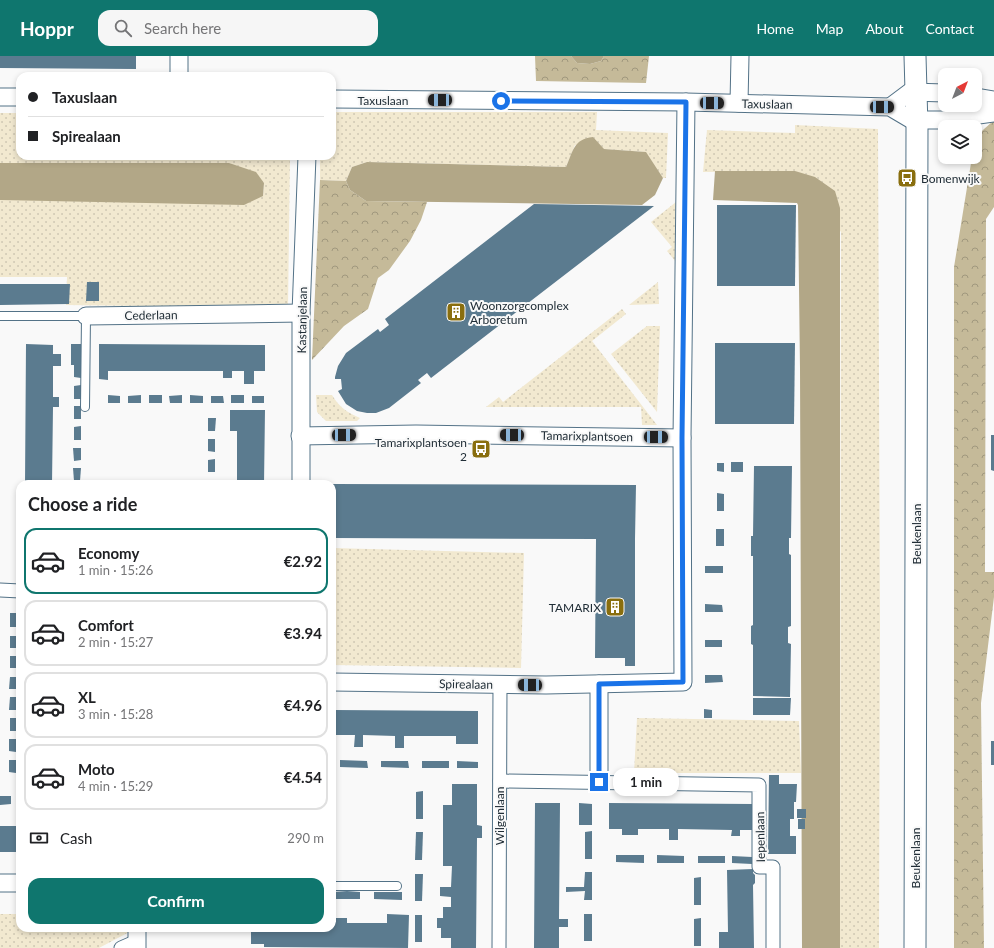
<!DOCTYPE html>
<meta charset="utf-8">
<style>
body{margin:0;font-family:Lato,sans-serif;background:#f6f6f6;color:#202124;height:100vh;display:flex;flex-direction:column;font-size:15px;white-space:nowrap}
*{box-sizing:border-box;margin:0}
p{font-size:13px;color:#757577}
.icon{flex:none;width:22px;height:22px;fill:none;stroke:currentColor;stroke-width:2;stroke-linecap:round;stroke-linejoin:round}
.map{position:relative;flex:1;overflow:hidden}
.drawer{position:absolute;left:16px;top:424px;width:320px;height:452px;display:flex;flex-direction:column;background:#fff;border-radius:12px;box-shadow:0 2px 6px #0003}
.drawer>*{flex:none}
.banner{position:absolute;left:16px;top:16px;width:320px;height:88px;border-radius:12px;box-shadow:0 2px 6px #0003;display:grid;align-content:center;height:88px;padding:0 12px;background:#fff}
.needle{width:26px;rotate:42deg}
.fabs{position:absolute;left:938px;top:12px;display:grid;gap:8px}
.fabs a{display:grid;place-items:center;width:44px;height:44px;border-radius:8px;background:#fff;box-shadow:0 2px 6px #0003;font-size:20px}
.end{position:absolute;width:18px;height:18px;margin:-9px;border:5px solid #1a73e8;background:#fff;box-shadow:0 0 0 2px #fff}
.from{border-radius:50%}
.bubble{position:absolute;height:28px;border-radius:12px;background:#fff;box-shadow:0 2px 6px #0003;font-size:13px;font-weight:700;line-height:28px;text-align:center}
.car{position:absolute;width:12px;height:24px;margin:-12px -6px;border-radius:5px;box-shadow:0 0 3px 1px #0007;background:linear-gradient(#222 24%,#8ab4d8 0 40%,#222 0 76%,#8ab4d8 0 86%,#222 0)}
.banner b{display:flex;align-items:center;gap:14px;height:38px;font-size:15px}
.banner b+b{border-top:1px solid #e0e0e0}
.banner i{width:10px;height:10px;background:#202124}
ul{padding:0;list-style:none}
li{display:flex;align-items:center;gap:12px;height:66px;margin:0 8px 6px;padding:0 4px;border:2px solid #e0e0e0;border-radius:12px}
li div{flex:1}
li b{display:block;font-size:15px}
li em{font-style:normal;font-weight:700}
li.on{border-color:#0f766e}
li>.icon{width:36px;height:36px;stroke-width:1.5}
h2{padding:0 12px;font-size:18px;line-height:48px}
.pay{display:flex;align-items:center;gap:10px;height:44px;padding:0 12px;font-size:15px}
.pay p{margin-inline-start:auto}
.button{display:flex;gap:8px;margin-top:auto;padding:8px 12px}
.button a{flex:1;height:46px;border-radius:12px;background:#0f766e;color:#fff;font-size:16px;font-weight:700;line-height:46px;text-align:center}
header{display:flex;align-items:center;gap:24px;box-sizing:border-box;height:56px;padding:0 20px;background:#0f766e;color:#fff}
header strong{font-size:19px}
nav{display:flex;gap:22px;margin-inline-start:auto;font-size:14px}
.search{width:280px;height:36px;background:#f6f6f6;display:flex;align-items:center;gap:10px;box-sizing:border-box;padding:0 14px;border-radius:12px;color:#757577;font-size:15px}
.map>svg:first-child{display:block}
.grass{fill:url(#grass-dots)}
.forest{fill:url(#forest-crowns)}
.water{fill:#b2a787}
.building{fill:#5b7b8f}
.lines{fill:none;stroke-linecap:round;stroke-linejoin:round}
.service-casing{stroke:#537287;stroke-width:10}
.pedestrian-casing{stroke:#537287;stroke-width:15}
.minor-casing{stroke:#537287;stroke-width:19}
.tertiary-casing{stroke:#537287;stroke-width:23}
.service{stroke:#fff;stroke-width:8}
.pedestrian{stroke:#fff;stroke-width:13}
.minor{stroke:#fff;stroke-width:17}
.tertiary{stroke:#fff;stroke-width:21}
.route{stroke:#1a73e8;stroke-width:5}
.labels{text-anchor:middle;dominant-baseline:central;stroke-width:4;stroke-linejoin:round;paint-order:stroke}
.street-label{font-size:12px;fill:#212e37;stroke:#f9f9f9}
.poi-label{font-size:12px;fill:#212e37;stroke:#f9f9f9;text-anchor:start}
</style>
<header>
<strong>Hoppr</strong>
<div class="search"><svg class="icon" aria-label="search" viewBox="0 0 24 24"><circle cx="10" cy="10" r="6"/><path d="M15 15l6 6"/></svg>Search here</div>
<nav><a>Home</a><a>Map</a><a>About</a><a>Contact</a></nav>
</header>
<div class="map">
<svg width="994" height="892" viewBox="0 0 994 892">
<defs>
<pattern id="grass-dots" width="8" height="8" patternUnits="userSpaceOnUse"><rect width="8" height="8" fill="#f2e9d0"/><path d="M2 2h.1M6 6h.1" fill="none" stroke="#cfc8b3" stroke-width="1.8" stroke-linecap="round"/></pattern>
<pattern id="forest-crowns" width="20" height="18" patternUnits="userSpaceOnUse"><rect width="20" height="18" fill="#c5ba99"/><path d="M2 6a3 3 0 1 1 6 0M12 15a3 3 0 1 1 6 0" fill="none" stroke="#a0987e"/></pattern>
</defs>
<rect width="100%" height="100%" fill="#f9f9f9"/>
<g class="grass">
<polygon points="332,56 597,56 596,74 668,77 666,122 663,122 645,96 604,93 575,89 566,111 367,106 352,111 346,125 320,124 320,100 332,100"/>
<polygon points="0,57 20,57 20,100 290,100 288,252 66,249 67,221 0,221 0,144 263,140 264,127 229,107 0,107"/>
<polygon points="795,69 878,73 880,570 879,892 840,892 841,176 795,115 703,116 707,74 795,77"/>
<polygon points="676,146 675,205 667,195 672,191 651,166"/>
<polygon points="658,226 659,248 629,249"/>
<polygon points="622,253 626,258 592,285 657,369 642,369 641,351 486,351 499,341 503,346"/>
<polygon points="647,270 660,270 657,356 611,298"/>
<path d="M 316,339 L 332,339 C 339,351 348,357 360,362 L 357,365 L 326,365 L 317,356 Z"/>
<polygon points="332,492 524,497 521,612 332,609"/>
<polygon points="637,662 799,665 801,717 634,717"/>
<polygon points="0,858 20,858 20,872 133,872 133,874 99,892 0,892"/>
</g>
<g class="forest">
<polygon points="535,0 571,0 577,7 590,8 601,5 604,0 649,0 646,27 536,25"/>
<path d="M 992,66 L 994,66 L 994,151 L 986,163 L 985,516 L 994,516 L 994,541 L 981,647 L 984,892 L 954,892 L 954,211 L 972,101 L 975,101 C 975,80 977,79 992,66 Z"/>
<polygon points="320,124 346,125 350,134 366,145 427,146 421,164 410,185 389,214 378,222 368,253 344,270 312,304"/>
</g>
<g class="water">
<polygon points="571,0 604,0 601,5 590,8 577,7"/>
<path d="M 593,81 L 604,93 L 646,96 L 663,122 L 655,139 L 642,149 L 366,145 L 350,134 L 346,125 L 352,111 L 367,106 L 566,111 C 573,96 573,83 593,81 Z"/>
<polygon points="0,107 229,107 256,116 264,127 263,140 244,149 0,144"/>
<polygon points="715,115 795,115 815,121 835,135 840,152 840,892 802,892 800,312 798,149 797,147 713,144"/>
</g>
<g class="building">
<polygon points="0,0 136,0 136,13 0,12"/>
<polygon points="534,148 654,150 431,322 427,317 418,324 421,327 389,352 376,357 367,357 357,355 346,348 338,335 342,333 341,323 335,323 335,321 338,310 346,297 378,273 380,276 389,269 385,263"/>
<polygon points="717,149 796,149 795,230 717,230"/>
<polygon points="87,226 99,226 99,245 86,245"/>
<polygon points="0,228 70,228 69,248 0,249"/>
<polygon points="715,287 795,287 794,368 715,368"/>
<polygon points="26,288 53,289 53,298 61,298 61,310 53,310 53,341 59,341 59,351 53,351 52,428 25,428"/>
<polygon points="71,288 81,288 81,322 74,321 74,309 71,309"/>
<polygon points="99,288 265,289 265,315 254,315 254,328 244,328 244,315 232,315 232,322 223,322 223,315 108,315 108,324 99,323"/>
<polygon points="81,329 81,343 74,343 74,330"/>
<polygon points="108,339 120,340 120,347 108,347"/>
<polygon points="141,339 141,347 128,347 128,340"/>
<rect x="149" y="339" width="13" height="8"/>
<polygon points="182,339 182,347 170,347 169,340"/>
<polygon points="190,339 203,340 203,347 190,347"/>
<rect x="231" y="339" width="13" height="8"/>
<polygon points="211,340 223,340 224,347 211,347"/>
<rect x="252" y="340" width="12" height="7"/>
<rect x="74" y="350" width="7" height="13"/>
<polygon points="230,354 265,354 264,428 237,428 237,375 230,375"/>
<polygon points="208,362 216,362 215,375 208,375"/>
<polygon points="81,370 81,384 74,384 74,371"/>
<polygon points="991,379 994,379 994,415 991,414"/>
<polygon points="208,383 215,383 215,396 208,395"/>
<polygon points="73,392 81,392 81,404 74,405"/>
<polygon points="215,403 215,416 208,416 208,404"/>
<rect x="731" y="406" width="12" height="10"/>
<polygon points="717,407 724,407 724,416 717,415"/>
<polygon points="754,410 792,410 791,482 789,482 789,498 791,499 791,570 788,571 788,587 791,588 790,641 753,640 753,589 751,588 751,570 753,569 753,500 751,500 751,480 753,480"/>
<polygon points="73,412 81,412 80,425 74,425"/>
<polygon points="332,428 636,429 635,483 635,610 625,610 625,602 595,602 596,483 332,482"/>
<polygon points="717,437 724,438 724,455 717,455"/>
<rect x="716" y="473" width="8" height="17"/>
<rect x="705" y="510" width="18" height="7"/>
<polygon points="705,548 722,549 723,556 705,556"/>
<rect x="10" y="557" width="7" height="14"/>
<rect x="10" y="580" width="7" height="12"/>
<rect x="705" y="584" width="17" height="7"/>
<rect x="10" y="600" width="7" height="12"/>
<polygon points="705,619 722,619 723,626 705,627"/>
<polygon points="10,621 17,621 17,633 9,633"/>
<polygon points="10,641 17,641 17,654 9,654"/>
<polygon points="753,642 791,642 790,659 753,659"/>
<polygon points="704,653 712,654 712,662 704,662"/>
<polygon points="334,654 478,655 478,688 456,688 456,680 404,680 404,692 395,692 395,680 363,679 363,691 354,691 355,679 333,679"/>
<polygon points="10,662 17,662 16,675 10,675"/>
<polygon points="9,683 17,683 16,696 9,695"/>
<rect x="991" y="685" width="3" height="24"/>
<polygon points="9,704 17,704 16,717 9,716"/>
<polygon points="340,704 367,705 368,712 340,711"/>
<polygon points="381,705 408,705 409,712 381,711"/>
<rect x="422" y="705" width="27" height="7"/>
<polygon points="457,705 478,706 478,712 457,712"/>
<polygon points="769,719 779,719 779,728 797,728 796,746 794,746 794,763 790,763 790,780 796,780 796,798 768,798"/>
<polygon points="452,728 477,728 477,769 482,770 482,782 477,782 476,892 451,892 451,882 441,882 441,872 437,872 437,862 443,862 443,851 451,851 451,841 440,840 440,831 451,831 452,810 443,810 443,749 452,749"/>
<polygon points="423,735 423,763 416,763 416,736"/>
<polygon points="0,740 11,740 11,748 0,749"/>
<polygon points="535,747 560,747 559,863 568,863 568,871 559,871 559,892 534,892"/>
<polygon points="579,747 592,748 592,769 579,769"/>
<polygon points="609,747 753,748 752,774 740,774 740,780 731,780 732,774 678,773 678,784 669,784 669,773 638,773 638,779 622,779 622,773 609,773"/>
<rect x="797" y="753" width="9" height="9"/>
<rect x="798" y="763" width="7" height="10"/>
<rect x="0" y="770" width="20" height="26"/>
<polygon points="592,775 592,803 585,803 585,776"/>
<polygon points="416,776 423,776 422,804 415,804"/>
<polygon points="616,799 644,799 644,807 616,806"/>
<polygon points="657,799 684,800 684,807 657,807"/>
<rect x="698" y="800" width="27" height="7"/>
<polygon points="732,800 752,801 752,808 732,807"/>
<polygon points="753,813 753,817 755,819 755,827 753,829 754,892 719,892 719,876 728,876 727,814"/>
<polygon points="585,816 592,816 592,844 584,844 585,835 566,836 566,831 584,831"/>
<polygon points="415,818 423,818 422,845 415,845"/>
<polygon points="701,821 701,849 694,849 694,822"/>
<polygon points="347,835 360,836 360,843 333,843 333,836"/>
<polygon points="374,836 402,836 402,844 374,843"/>
<polygon points="387,858 409,859 408,892 264,891 264,888 251,888 251,872 332,872 332,866 336,866 336,862 347,862 347,867 387,867"/>
<rect x="584" y="858" width="8" height="27"/>
<rect x="415" y="859" width="7" height="27"/>
<polygon points="701,862 701,890 694,890 694,863"/>
</g>
<g class="lines">
<g class="service-casing">
<g id="service">
<polyline points="0,260 86,260 85,351"/>
<polyline points="332,830 397,830"/>
</g>
</g>
<g class="pedestrian-casing">
<g id="pedestrian">
<polyline points="0,534 20,535"/>
<polyline points="500,725 759,729 759,811 773,811 773,892"/>
<polyline points="121,892 137,885"/>
<polyline points="499,892 500,628"/>
</g>
</g>
<g class="minor-casing">
<g id="minor">
<polyline points="179,0 179,20"/>
<polyline points="0,41 20,41"/>
<polyline points="975,41 994,44"/>
<polyline points="332,43 686,46 890,51 912,64 943,64 994,57"/>
<polyline points="739,47 740,0"/>
<polyline points="890,51 910,36 945,37"/>
<polyline points="86,260 301,257"/>
<polyline points="300,380 416,378 682,382"/>
<polyline points="301,428 301,257 307,100"/>
<polyline points="332,626 546,629 683,626 682,382 686,46"/>
<polyline points="599,726 599,628"/>
<polyline points="0,827 20,827"/>
<polyline points="137,892 137,872"/>
</g>
</g>
<g class="tertiary-casing">
<polyline id="tertiary" points="915,892 917,71 915,0"/>
</g>
<use href="#service" class="service"/>
<use href="#pedestrian" class="pedestrian"/>
<use href="#minor" class="minor"/>
<use href="#tertiary" class="tertiary"/>
</g>
<g class="lines">
<polyline class="route" points="501,45 686,46 682,382 683,626 599,628 599,726"/>
</g>
<defs>
<g id="bus-square" transform="scale(1)"><rect x="-9" y="-9" width="18" height="18" rx="4" fill="#896e0e" stroke="#f9f9f9"/><path d="M-5-6H5V4H4V6H2V4H-2V6H-4V4H-5ZM-3.5-4V0h7V-4ZM-3.5 1.2v1.5H-2V1.2ZM2 1.2v1.5H3.5V1.2Z" fill="#fff"/></g>
<g id="building-square" transform="scale(1)"><rect x="-9" y="-9" width="18" height="18" rx="4" fill="#896e0e" stroke="#f9f9f9"/><path d="M-4-6H4V6H1V3H-1V6H-4ZM-2.5-4.3h1.7v1.8h-1.7ZM.8-4.3h1.7v1.8H.8ZM-2.5-1h1.7V.8h-1.7ZM.8-1h1.7V.8H.8Z" fill="#fff"/></g>
</defs>
<g fill-rule="evenodd">
<use href="#bus-square" x="907" y="122"/>
<use href="#building-square" x="456" y="256"/>
<use href="#bus-square" x="481" y="393"/>
<use href="#building-square" x="615" y="551"/>
</g>
<g class="labels">
<g class="street-label">
<text x="383" y="44">Taxuslaan</text>
<text transform="translate(767 48) rotate(1)">Taxuslaan</text>
<text transform="translate(151 259) rotate(-1)">Cederlaan</text>
<text transform="translate(302 264) rotate(-89)">Kastanjelaan</text>
<text transform="translate(587 380) rotate(1)">Tamarixplantsoen</text>
<text transform="translate(916 478) rotate(-90)">Beukenlaan</text>
<text transform="translate(466 628) rotate(1)">Spirealaan</text>
<text transform="translate(499 760) rotate(-90)">Wilgenlaan</text>
<text transform="translate(760 781) rotate(-91)">Iepenlaan</text>
<text transform="translate(915 802) rotate(-90)">Beukenlaan</text>
</g>
<g class="poi-label">
<text x="921" y="122">Bomenwijk</text>
<text x="470" y="249">Woonzorgcomplex<tspan x="470" dy="14">Arboretum</tspan></text>
<text x="467" y="386" text-anchor="end">Tamarixplantsoen<tspan x="467" dy="14">2</tspan></text>
<text x="601" y="551" text-anchor="end">TAMARIX</text>
</g>
</g>
</svg>
<div class="fabs">
<a><svg class="needle" viewBox="-14 -14 28 28"><path d="M0-13l5 13h-10z" fill="#e53935"/><path d="M0 13l5-13h-10z" fill="#757577"/></svg></a>
<a><svg class="icon" aria-label="layers" viewBox="0 0 24 24"><path d="M12 4l9 5-9 5-9-5zM3 14l9 5 9-5"/></svg></a>
</div>
<i class="end from" style="left:501px;top:45px"></i>
<i class="end" style="left:599px;top:726px"></i>
<div class="bubble" style="left:613px;top:712px;width:66px">1 min</div>
<i class="car" style="left:440px;top:44px;rotate:270deg"></i>
<i class="car" style="left:712px;top:47px;rotate:91deg"></i>
<i class="car" style="left:882px;top:51px;rotate:90deg"></i>
<i class="car" style="left:344px;top:379px;rotate:89deg"></i>
<i class="car" style="left:512px;top:379px;rotate:271deg"></i>
<i class="car" style="left:656px;top:381px;rotate:91deg"></i>
<i class="car" style="left:530px;top:629px;rotate:271deg"></i>
<div class="banner">
<b><i class="from"></i>Taxuslaan</b>
<b><i></i>Spirealaan</b>
</div>
<section class="drawer">
<h2>Choose a ride</h2>
<ul>
<li class="on"><svg class="icon" aria-label="car" viewBox="0 0 24 24"><path d="M5 17H2v-5l4-1 3-4h7l3 4 3 1v5h-3M9 17h6M6 11h13"/><circle cx="7" cy="17" r="2"/><circle cx="17" cy="17" r="2"/></svg><div><b>Economy</b><p>1 min · 15:26</p></div><em>€2.92</em></li>
<li><svg class="icon" aria-label="car" viewBox="0 0 24 24"><path d="M5 17H2v-5l4-1 3-4h7l3 4 3 1v5h-3M9 17h6M6 11h13"/><circle cx="7" cy="17" r="2"/><circle cx="17" cy="17" r="2"/></svg><div><b>Comfort</b><p>2 min · 15:27</p></div><em>€3.94</em></li>
<li><svg class="icon" aria-label="car" viewBox="0 0 24 24"><path d="M5 17H2v-5l4-1 3-4h7l3 4 3 1v5h-3M9 17h6M6 11h13"/><circle cx="7" cy="17" r="2"/><circle cx="17" cy="17" r="2"/></svg><div><b>XL</b><p>3 min · 15:28</p></div><em>€4.96</em></li>
<li><svg class="icon" aria-label="car" viewBox="0 0 24 24"><path d="M5 17H2v-5l4-1 3-4h7l3 4 3 1v5h-3M9 17h6M6 11h13"/><circle cx="7" cy="17" r="2"/><circle cx="17" cy="17" r="2"/></svg><div><b>Moto</b><p>4 min · 15:29</p></div><em>€4.54</em></li>
</ul>
<div class="pay"><svg class="icon" aria-label="cash" viewBox="0 0 24 24"><path d="M3 7h18v10H3z"/><circle cx="12" cy="12" r="2"/></svg>Cash<p>290 m</p></div>
<div class="button"><a>Confirm</a></div>
</section>
</div>
